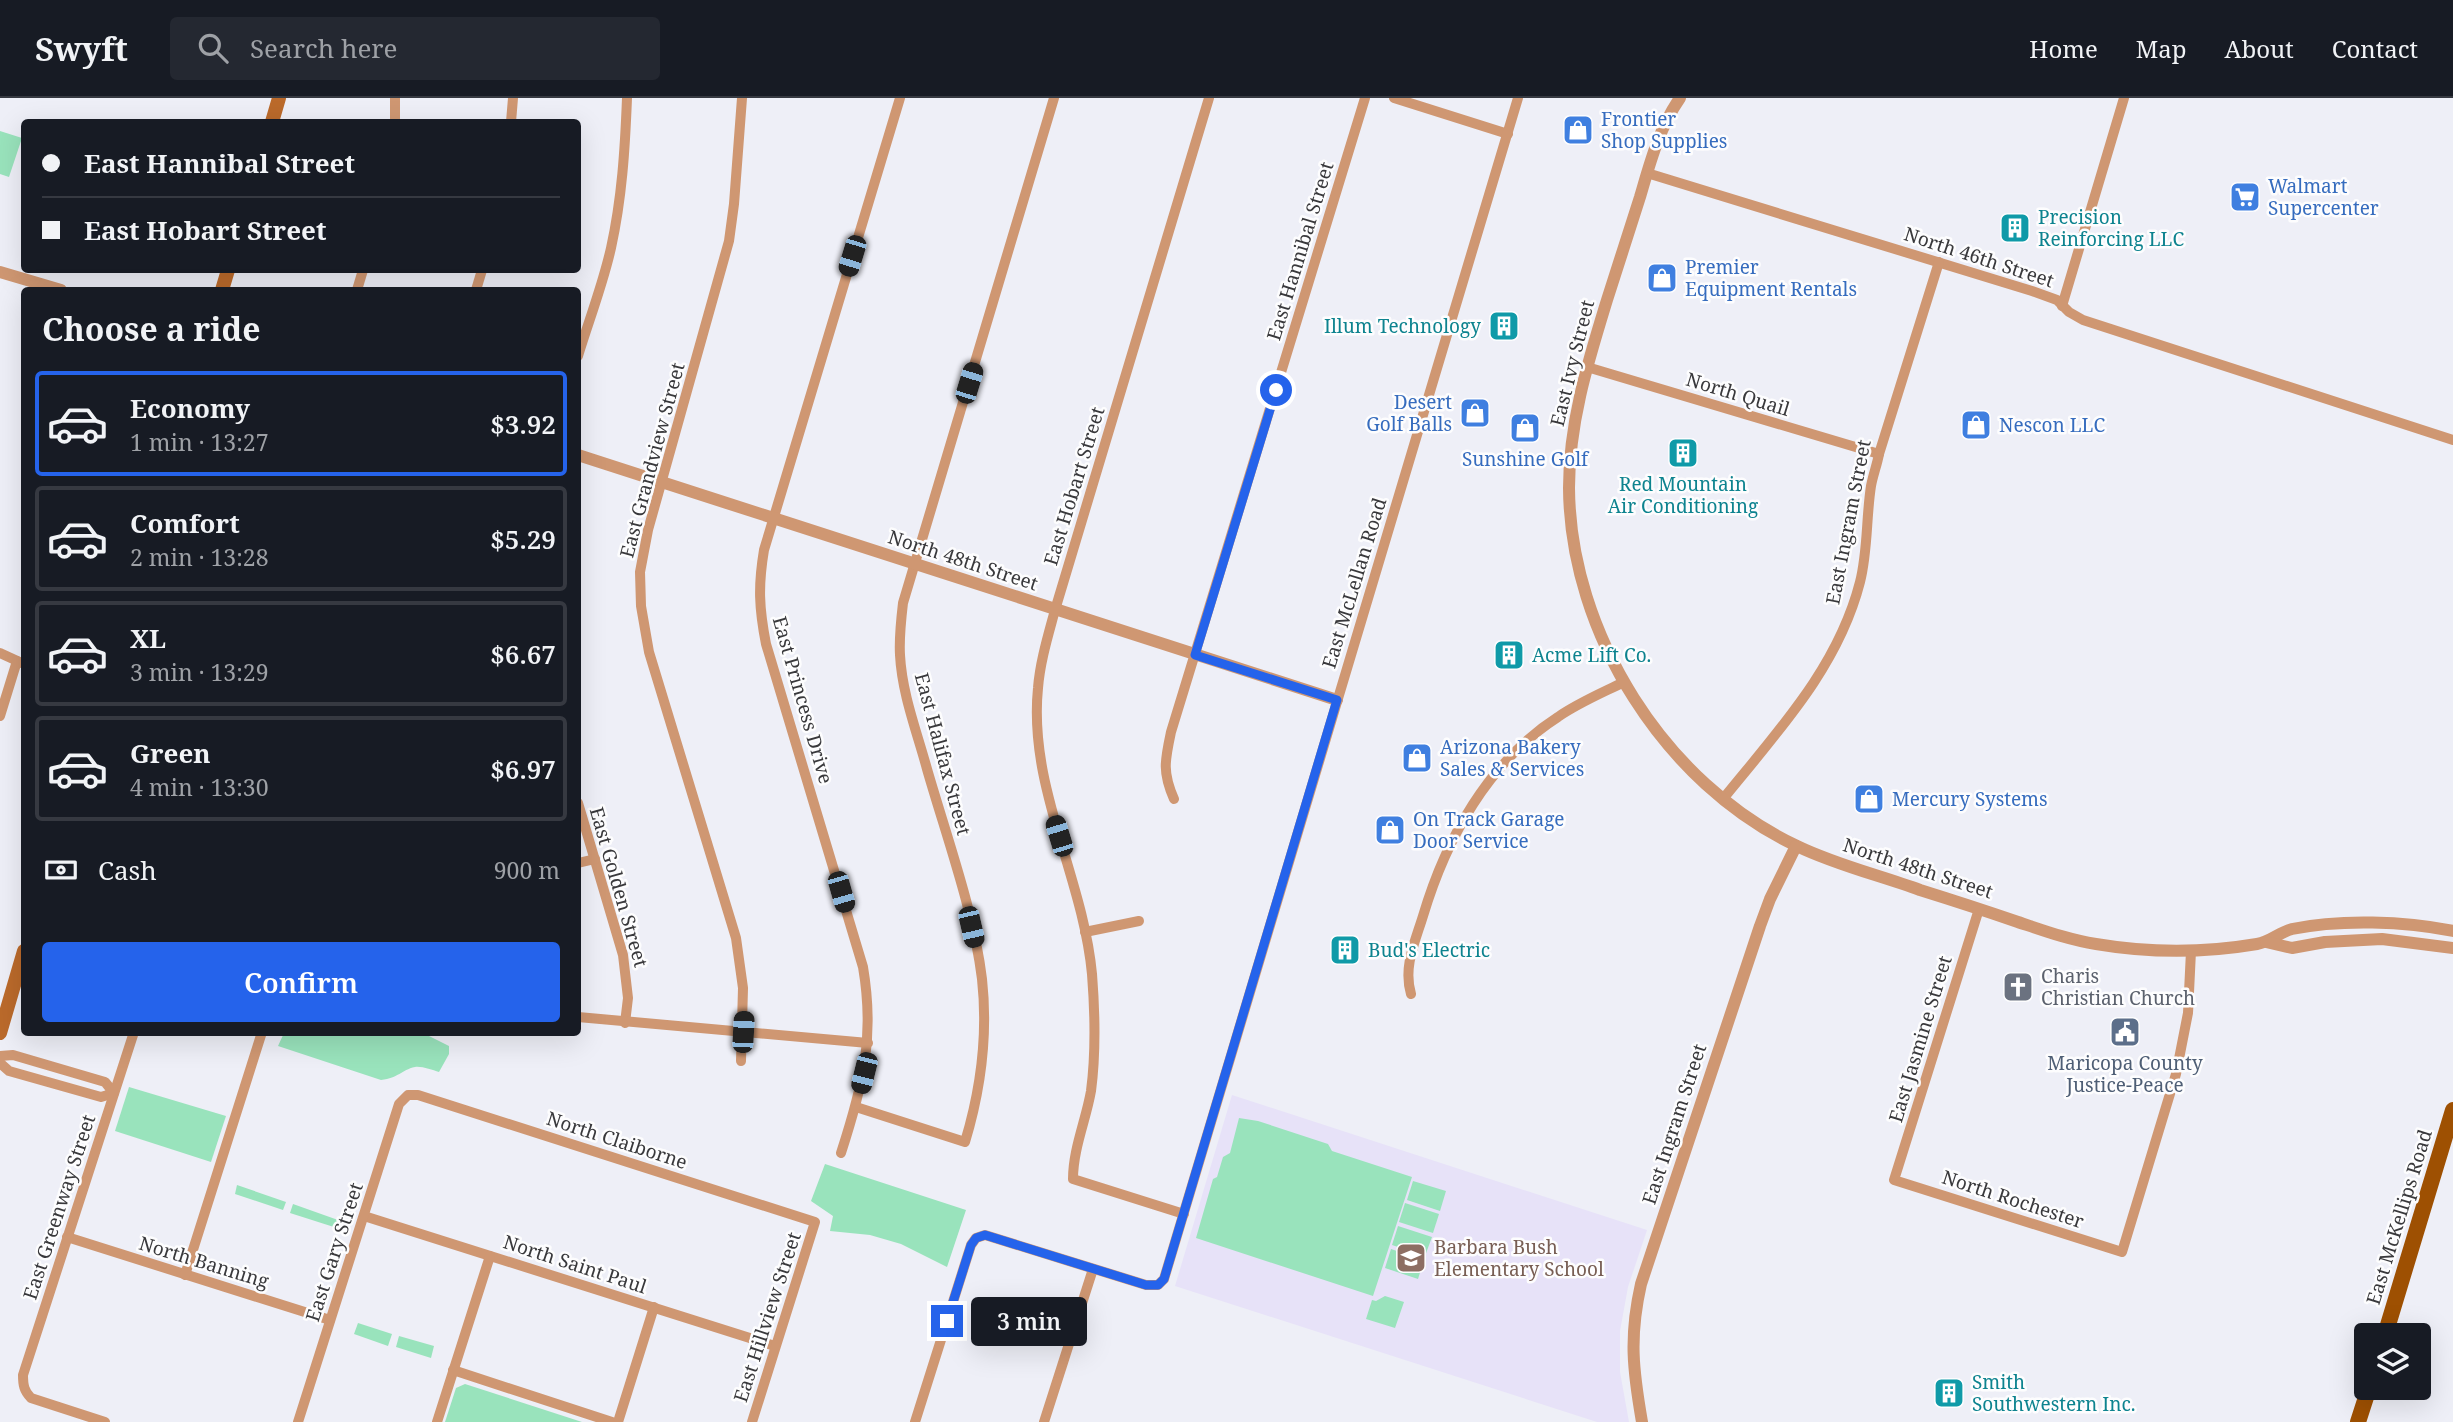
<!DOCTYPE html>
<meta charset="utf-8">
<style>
body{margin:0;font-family:"Noto Serif",serif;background:#242831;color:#f1f3f6;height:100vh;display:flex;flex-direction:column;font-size:26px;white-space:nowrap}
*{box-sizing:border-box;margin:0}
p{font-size:23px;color:#9ea1a6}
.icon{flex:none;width:38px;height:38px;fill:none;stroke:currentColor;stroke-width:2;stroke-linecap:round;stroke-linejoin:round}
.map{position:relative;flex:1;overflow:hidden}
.details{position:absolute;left:21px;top:189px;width:560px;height:749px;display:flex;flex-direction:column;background:#171b24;border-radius:7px;box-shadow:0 7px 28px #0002}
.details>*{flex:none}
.hud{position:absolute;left:21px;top:21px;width:560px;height:154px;border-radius:7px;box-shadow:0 7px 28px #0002;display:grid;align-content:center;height:154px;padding:0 21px;background:#171b24}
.controls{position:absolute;left:2354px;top:1225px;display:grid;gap:14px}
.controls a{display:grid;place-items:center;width:77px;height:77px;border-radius:7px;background:#171b24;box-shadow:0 7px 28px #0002;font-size:35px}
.end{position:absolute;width:32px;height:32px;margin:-16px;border:9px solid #2563eb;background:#fff;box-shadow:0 0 0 4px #fff}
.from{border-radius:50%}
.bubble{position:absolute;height:49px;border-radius:7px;background:#171b24;box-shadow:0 7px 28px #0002;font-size:23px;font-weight:600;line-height:49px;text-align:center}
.car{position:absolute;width:21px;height:42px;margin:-21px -10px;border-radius:9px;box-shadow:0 0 5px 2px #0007;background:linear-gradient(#222 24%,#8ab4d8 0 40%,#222 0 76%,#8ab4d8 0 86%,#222 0)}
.hud b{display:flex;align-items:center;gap:24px;height:66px;font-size:26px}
.hud b+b{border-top:2px solid #363941}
.hud i{width:18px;height:18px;background:#f1f3f6}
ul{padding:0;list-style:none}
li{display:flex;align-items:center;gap:21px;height:105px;margin:0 14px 10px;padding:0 7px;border:4px solid #363941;border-radius:7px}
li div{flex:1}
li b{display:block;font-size:26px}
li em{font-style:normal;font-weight:600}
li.on{border-color:#2563eb}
li>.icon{width:63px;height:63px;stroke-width:1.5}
h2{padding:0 21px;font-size:32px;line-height:84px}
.pay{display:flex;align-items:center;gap:18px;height:77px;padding:0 21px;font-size:26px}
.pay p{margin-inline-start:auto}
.primary-button{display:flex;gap:14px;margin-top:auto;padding:14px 21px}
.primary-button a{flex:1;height:80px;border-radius:7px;background:#2563eb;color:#fff;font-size:28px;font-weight:600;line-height:80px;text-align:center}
header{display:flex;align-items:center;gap:42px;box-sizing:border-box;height:98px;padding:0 35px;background:#171b24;border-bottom:2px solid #363941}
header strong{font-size:33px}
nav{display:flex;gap:38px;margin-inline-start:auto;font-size:24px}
.search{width:490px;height:63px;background:#242831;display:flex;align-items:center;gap:18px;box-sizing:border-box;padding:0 24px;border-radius:7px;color:#9ea1a6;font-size:26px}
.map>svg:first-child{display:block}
.education{fill:#e7e2f8}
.green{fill:#99e3bc}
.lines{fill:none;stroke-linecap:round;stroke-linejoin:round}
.minor{stroke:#cf9772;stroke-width:10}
.tertiary{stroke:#cf9772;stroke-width:12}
.secondary{stroke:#bb6a2b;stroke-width:14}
.primary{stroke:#9e5002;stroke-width:16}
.route{stroke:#2563eb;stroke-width:9}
.labels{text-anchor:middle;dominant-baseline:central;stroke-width:5;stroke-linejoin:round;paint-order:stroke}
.shop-label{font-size:19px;fill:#366cbe;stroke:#fdfdfe;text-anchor:start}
.culture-label{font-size:19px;fill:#0d838f;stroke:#fdfdfe;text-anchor:start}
.street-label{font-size:19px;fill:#39393c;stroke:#fdfdfe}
.worship-label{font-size:19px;fill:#5b616d;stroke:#fdfdfe;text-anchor:start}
.service-label{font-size:19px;fill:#4e5e75;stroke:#fdfdfe}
.education-label{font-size:19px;fill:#785e54;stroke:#fdfdfe;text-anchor:start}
</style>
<header>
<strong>Swyft</strong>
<div class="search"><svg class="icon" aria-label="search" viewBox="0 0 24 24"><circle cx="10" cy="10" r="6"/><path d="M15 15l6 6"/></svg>Search here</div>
<nav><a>Home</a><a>Map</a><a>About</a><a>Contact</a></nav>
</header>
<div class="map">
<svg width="2453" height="1324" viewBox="0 0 2453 1324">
<rect width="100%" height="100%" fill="#eeeff7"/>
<polygon class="education" points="1232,997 1647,1132 1628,1189 1620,1233 1620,1274 1629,1324 1597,1324 1175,1188"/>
<g class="green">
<polygon points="0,33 22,40 9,79 0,76"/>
<path d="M 414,934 L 427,937 L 449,948 L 449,956 L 439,974 C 432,972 422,968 415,969 C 401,972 399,980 381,982 L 278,948 L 284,935 Z"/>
<polygon points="129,989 226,1018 211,1064 115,1033"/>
<polygon points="1239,1020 1258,1023 1328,1046 1332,1053 1412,1079 1373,1198 1196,1140 1213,1081 1217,1079 1223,1059 1230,1055"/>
<polygon points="825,1066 966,1112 947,1169 901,1146 870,1137 830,1133 833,1118 811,1103"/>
<polygon points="1413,1083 1446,1093 1440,1113 1407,1102"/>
<polygon points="237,1087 286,1104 283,1112 235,1096"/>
<polygon points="1405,1105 1439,1116 1433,1135 1399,1124"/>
<polygon points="293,1106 338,1122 337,1130 290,1115"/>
<polygon points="1398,1128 1432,1139 1425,1158 1392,1147"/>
<polygon points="1391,1151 1424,1162 1418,1181 1385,1170"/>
<polygon points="1385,1198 1404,1204 1395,1230 1366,1221 1372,1202 1376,1203"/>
<polygon points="358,1225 392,1236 388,1248 354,1236"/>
<polygon points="399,1238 434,1248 431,1260 396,1249"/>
<polygon points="465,1286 582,1324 445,1324 456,1290"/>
</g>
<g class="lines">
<g class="minor">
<polyline points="395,0 395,24"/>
<polyline points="1394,0 1508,36"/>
<polyline points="511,24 513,0"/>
<polyline points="1647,75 2032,193 2057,202 2069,214 2083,222 2453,342"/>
<polyline points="357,192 363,172"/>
<polyline points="476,192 482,172"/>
<polyline points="2062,208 2124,0"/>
<path d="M 578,258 C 589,222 603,186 611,150 C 622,100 625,51 627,0"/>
<polyline points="1587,269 1879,356"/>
<polyline points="0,555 24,566"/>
<polyline points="0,618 17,563"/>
<path d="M 1174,701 C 1162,674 1165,662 1171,634 L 1365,0"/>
<path d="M 1723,701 C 1777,634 1838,570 1860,484 C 1868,453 1866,420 1871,388 C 1873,377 1877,367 1879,356 L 1939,164"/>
<polyline points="578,705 623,857 628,900 625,925"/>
<polyline points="578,765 595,761"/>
<polyline points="1979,811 1894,1082 2122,1154 2176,976 2188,915 2191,853"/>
<polyline points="1085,834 1139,823"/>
<path d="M 1411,896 C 1403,869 1415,844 1423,818 C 1446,741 1488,664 1558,619 C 1578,605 1602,595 1624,584"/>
<polyline points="578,919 868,945"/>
<polyline points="0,958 13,957 105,984 114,995 101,999 9,973 0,965"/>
<polyline points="741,963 743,890 736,840 649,554 641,508 640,474 648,432 729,143 734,106 742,0"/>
<path d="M 856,1009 L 965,1044 C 981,991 988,936 982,881 C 974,814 946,737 927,671 C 917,634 902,596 900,557 C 899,540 901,522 903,505 L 1054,0"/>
<path d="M 841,1055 C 863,987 875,940 863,869 L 766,546 C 759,510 758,488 764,452 L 900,0"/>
<path d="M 1184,1116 L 1073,1081 C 1073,1051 1086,1022 1091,993 C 1096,955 1095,914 1092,876 C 1083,779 1028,689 1038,590 C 1040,564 1048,538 1055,512 L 1209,0"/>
<polyline points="364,1118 775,1248"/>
<polyline points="67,1139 330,1222"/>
<polyline points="185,1177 262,934"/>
<polyline points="453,1272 612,1324"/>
<path d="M 105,1324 L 31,1300 C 24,1293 23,1287 23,1277 L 134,934"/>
<polyline points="298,1324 399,1006 408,997 418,997 815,1124 752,1324"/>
<polyline points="437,1324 490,1158"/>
<polyline points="618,1324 654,1209"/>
<polyline points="915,1324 971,1147 976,1140 985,1137 1146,1187 1158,1187 1164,1181 1518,0"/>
<polyline points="1044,1324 1093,1171"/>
</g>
<g class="tertiary">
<path d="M 1680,0 C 1659,30 1650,65 1640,99 C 1629,133 1618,168 1607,202 C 1588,264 1569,324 1569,390 C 1570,535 1665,686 1797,748 C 1836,767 1879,777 1920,792 C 1952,802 1983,812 2015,823 C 2042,832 2069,842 2096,846 C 2149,855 2204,855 2257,846 C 2270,844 2280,834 2292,831 C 2340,821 2405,823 2453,833"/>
<polyline points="0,174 61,192"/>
<polyline points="578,357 1337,602"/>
<polyline points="2266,844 2292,850 2325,844 2382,841 2453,850"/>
<path d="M 1642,1324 C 1633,1272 1629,1239 1641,1186 L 1760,828 L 1770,801 L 1796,748"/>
</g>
<g class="secondary">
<polyline points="272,24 279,0"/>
<polyline points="222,192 228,172"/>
<polyline points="0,935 24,853"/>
</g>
<g class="primary">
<polyline points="2385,1237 2453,1012"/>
<polyline points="2358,1324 2369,1290"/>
</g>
</g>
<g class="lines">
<polyline class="route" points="947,1223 971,1147 976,1140 985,1137 1146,1187 1158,1187 1164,1181 1337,602 1195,557 1276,292"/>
</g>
<defs>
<g id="shop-square" transform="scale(1.575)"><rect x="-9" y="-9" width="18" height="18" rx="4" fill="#3f7fe0" stroke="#fdfdfe"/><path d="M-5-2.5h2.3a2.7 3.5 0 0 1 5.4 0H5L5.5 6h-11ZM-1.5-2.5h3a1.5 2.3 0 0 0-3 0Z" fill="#fff"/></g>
<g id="supermarket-square" transform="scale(1.575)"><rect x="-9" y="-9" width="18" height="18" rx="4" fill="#3f7fe0" stroke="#fdfdfe"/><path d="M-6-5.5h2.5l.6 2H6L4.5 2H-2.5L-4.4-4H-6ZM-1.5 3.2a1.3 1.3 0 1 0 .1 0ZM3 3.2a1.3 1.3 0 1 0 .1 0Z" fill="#fff"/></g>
<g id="building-square" transform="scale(1.575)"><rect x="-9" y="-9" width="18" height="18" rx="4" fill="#0f9aa8" stroke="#fdfdfe"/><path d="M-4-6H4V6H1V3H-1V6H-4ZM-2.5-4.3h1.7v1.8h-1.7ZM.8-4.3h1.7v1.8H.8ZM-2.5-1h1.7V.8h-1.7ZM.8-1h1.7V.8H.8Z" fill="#fff"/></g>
<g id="church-square" transform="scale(1.575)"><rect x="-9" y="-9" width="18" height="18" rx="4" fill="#6b7280" stroke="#fdfdfe"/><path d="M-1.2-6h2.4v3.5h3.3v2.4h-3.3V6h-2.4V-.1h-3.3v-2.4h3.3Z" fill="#fff"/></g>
<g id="civic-square" transform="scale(1.575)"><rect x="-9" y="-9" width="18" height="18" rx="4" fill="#5c6f8a" stroke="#fdfdfe"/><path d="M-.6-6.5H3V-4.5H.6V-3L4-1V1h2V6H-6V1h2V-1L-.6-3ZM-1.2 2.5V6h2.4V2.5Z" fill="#fff"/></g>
<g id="school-square" transform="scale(1.575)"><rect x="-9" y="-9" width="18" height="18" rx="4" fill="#8d6e63" stroke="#fdfdfe"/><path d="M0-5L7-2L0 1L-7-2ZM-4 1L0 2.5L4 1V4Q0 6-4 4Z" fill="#fff"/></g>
</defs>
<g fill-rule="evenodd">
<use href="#shop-square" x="1578" y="32"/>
<use href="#supermarket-square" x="2245" y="99"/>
<use href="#building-square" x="2015" y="130"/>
<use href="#shop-square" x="1662" y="180"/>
<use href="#building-square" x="1504" y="228"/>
<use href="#shop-square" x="1475" y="315"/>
<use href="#shop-square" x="1976" y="327"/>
<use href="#shop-square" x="1525" y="330"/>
<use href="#building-square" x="1683" y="355"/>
<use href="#building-square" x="1509" y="557"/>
<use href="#shop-square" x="1417" y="660"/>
<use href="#shop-square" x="1869" y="701"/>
<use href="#shop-square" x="1390" y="732"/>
<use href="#building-square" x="1345" y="852"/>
<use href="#church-square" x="2018" y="889"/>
<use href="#civic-square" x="2125" y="934"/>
<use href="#school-square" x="1411" y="1160"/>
<use href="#building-square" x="1949" y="1295"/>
</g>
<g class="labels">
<g class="shop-label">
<text x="1601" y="21">Frontier<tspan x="1601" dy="22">Shop Supplies</tspan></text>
<text x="2268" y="88">Walmart<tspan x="2268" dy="22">Supercenter</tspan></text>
<text x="1685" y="169">Premier<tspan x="1685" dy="22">Equipment Rentals</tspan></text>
<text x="1452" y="304" text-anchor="end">Desert<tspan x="1452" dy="22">Golf Balls</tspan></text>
<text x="1999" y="327">Nescon LLC</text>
<text x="1525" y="361" text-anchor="middle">Sunshine Golf</text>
<text x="1440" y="649">Arizona Bakery<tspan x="1440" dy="22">Sales &amp; Services</tspan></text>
<text x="1892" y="701">Mercury Systems</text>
<text x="1413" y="721">On Track Garage<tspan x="1413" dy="22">Door Service</tspan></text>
</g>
<g class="culture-label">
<text x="2038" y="119">Precision<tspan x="2038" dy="22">Reinforcing LLC</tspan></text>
<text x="1481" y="228" text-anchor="end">Illum Technology</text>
<text x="1683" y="386" text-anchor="middle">Red Mountain<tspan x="1683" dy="22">Air Conditioning</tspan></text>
<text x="1532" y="557">Acme Lift Co.</text>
<text x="1368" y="852">Bud's Electric</text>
<text x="1972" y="1284">Smith<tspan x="1972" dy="22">Southwestern Inc.</tspan></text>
</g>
<g class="street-label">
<text transform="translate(1300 153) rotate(-73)">East Hannibal Street</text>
<text transform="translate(1979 159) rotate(18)">North 46th Street</text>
<text transform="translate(1572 265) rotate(-76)">East Ivy Street</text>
<text transform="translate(1738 296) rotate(17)">North Quail</text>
<text transform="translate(652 362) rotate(-75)">East Grandview Street</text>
<text transform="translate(1074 388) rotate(-73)">East Hobart Street</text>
<text transform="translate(1848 424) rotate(-79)">East Ingram Street</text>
<text transform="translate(963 462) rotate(18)">North 48th Street</text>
<text transform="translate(1354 485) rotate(-73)">East McLellan Road</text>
<text transform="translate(803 602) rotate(74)">East Princess Drive</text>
<text transform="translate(943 656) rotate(75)">East Halifax Street</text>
<text transform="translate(1918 770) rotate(18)">North 48th Street</text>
<text transform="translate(619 789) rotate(74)">East Golden Street</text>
<text transform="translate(1920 941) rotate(-73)">East Jasmine Street</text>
<text transform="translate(1674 1026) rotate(-72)">East Ingram Street</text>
<text transform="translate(617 1042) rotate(18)">North Claiborne</text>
<text transform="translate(2013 1101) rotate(18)">North Rochester</text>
<text transform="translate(59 1109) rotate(-72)">East Greenway Street</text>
<text transform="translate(2399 1119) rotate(-73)">East McKellips Road</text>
<text transform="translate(334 1154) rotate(-72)">East Gary Street</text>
<text transform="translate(204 1164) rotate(17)">North Banning</text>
<text transform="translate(575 1166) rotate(18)">North Saint Paul</text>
<text transform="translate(767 1219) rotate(-72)">East Hillview Street</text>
</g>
<g class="worship-label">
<text x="2041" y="878">Charis<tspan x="2041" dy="22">Christian Church</tspan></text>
</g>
<g class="service-label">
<text x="2125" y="965">Maricopa County<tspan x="2125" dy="22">Justice-Peace</tspan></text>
</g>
<g class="education-label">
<text x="1434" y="1149">Barbara Bush<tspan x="1434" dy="22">Elementary School</tspan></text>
</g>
</g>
</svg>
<div class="controls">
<a><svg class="icon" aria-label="layers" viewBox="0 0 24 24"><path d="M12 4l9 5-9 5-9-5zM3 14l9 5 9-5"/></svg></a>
</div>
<i class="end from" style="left:1276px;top:292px"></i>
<i class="end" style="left:947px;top:1223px"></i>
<div class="bubble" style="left:971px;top:1199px;width:116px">3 min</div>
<i class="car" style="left:852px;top:158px;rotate:197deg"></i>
<i class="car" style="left:969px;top:285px;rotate:17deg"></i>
<i class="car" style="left:1059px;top:738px;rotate:343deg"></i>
<i class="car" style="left:841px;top:794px;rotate:164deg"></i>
<i class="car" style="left:971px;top:829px;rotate:167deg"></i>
<i class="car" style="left:743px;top:934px;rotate:3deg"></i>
<i class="car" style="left:864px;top:975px;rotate:194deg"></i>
<div class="hud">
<b><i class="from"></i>East Hannibal Street</b>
<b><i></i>East Hobart Street</b>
</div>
<section class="details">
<h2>Choose a ride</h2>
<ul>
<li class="on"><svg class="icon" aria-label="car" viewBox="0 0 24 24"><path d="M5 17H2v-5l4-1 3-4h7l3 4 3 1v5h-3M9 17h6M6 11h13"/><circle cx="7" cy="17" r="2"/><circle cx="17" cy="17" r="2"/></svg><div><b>Economy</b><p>1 min · 13:27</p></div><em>$3.92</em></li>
<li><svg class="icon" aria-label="car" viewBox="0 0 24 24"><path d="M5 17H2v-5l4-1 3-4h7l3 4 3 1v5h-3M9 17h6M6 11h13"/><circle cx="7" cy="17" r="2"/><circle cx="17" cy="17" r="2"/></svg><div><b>Comfort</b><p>2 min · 13:28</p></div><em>$5.29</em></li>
<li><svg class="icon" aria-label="car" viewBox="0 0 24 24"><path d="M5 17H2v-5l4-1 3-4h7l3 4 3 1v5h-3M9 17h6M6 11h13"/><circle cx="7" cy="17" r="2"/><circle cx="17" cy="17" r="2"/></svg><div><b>XL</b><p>3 min · 13:29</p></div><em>$6.67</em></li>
<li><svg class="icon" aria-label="car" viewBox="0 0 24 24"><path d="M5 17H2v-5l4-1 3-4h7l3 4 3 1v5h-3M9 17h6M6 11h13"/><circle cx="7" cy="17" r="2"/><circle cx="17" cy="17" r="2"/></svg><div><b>Green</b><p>4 min · 13:30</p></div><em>$6.97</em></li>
</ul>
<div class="pay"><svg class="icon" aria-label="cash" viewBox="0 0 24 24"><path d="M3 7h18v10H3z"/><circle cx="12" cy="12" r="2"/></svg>Cash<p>900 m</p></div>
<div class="primary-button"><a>Confirm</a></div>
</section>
</div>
